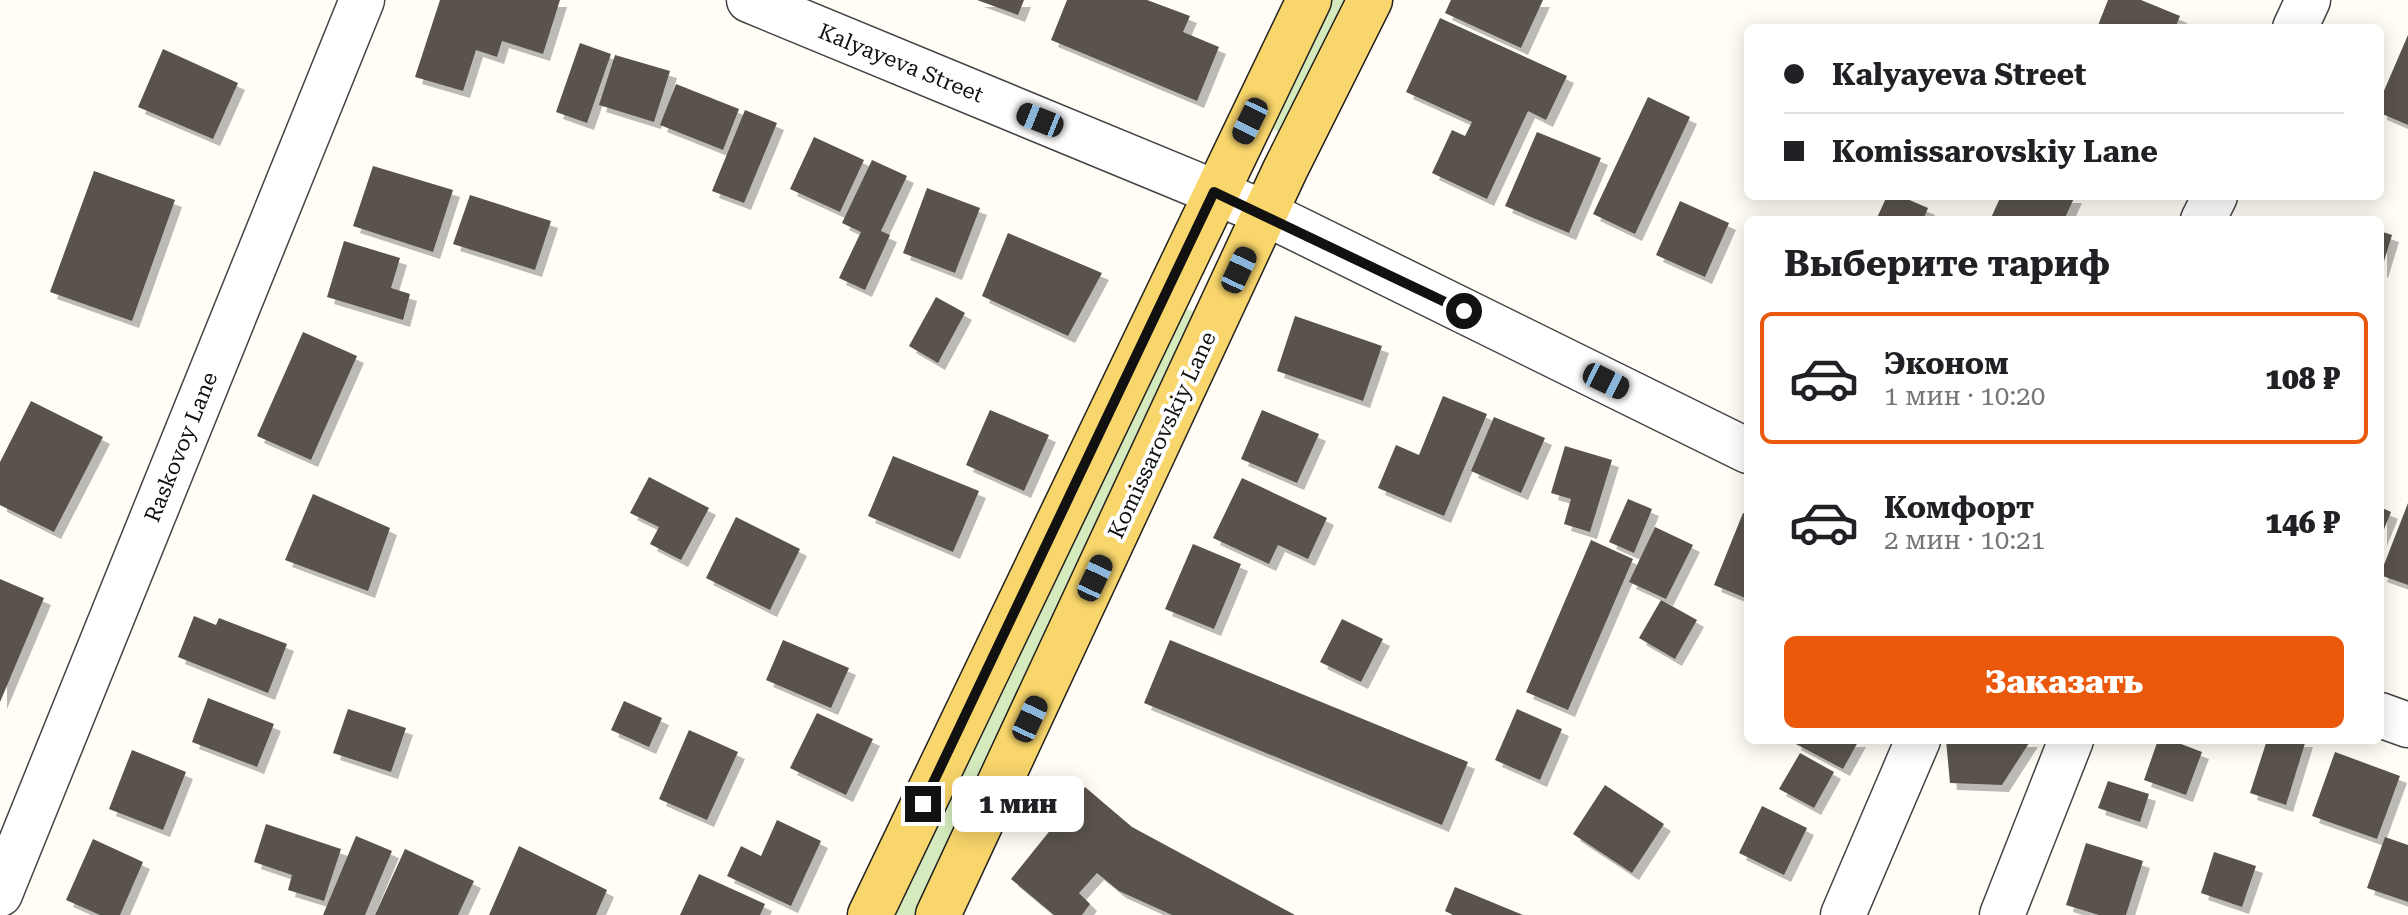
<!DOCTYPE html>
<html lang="ru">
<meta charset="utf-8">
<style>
body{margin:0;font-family:"Roboto Serif",serif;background:#f2f2f2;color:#202124;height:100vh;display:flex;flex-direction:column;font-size:30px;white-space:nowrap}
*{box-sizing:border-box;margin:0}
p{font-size:26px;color:#757577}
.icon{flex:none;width:44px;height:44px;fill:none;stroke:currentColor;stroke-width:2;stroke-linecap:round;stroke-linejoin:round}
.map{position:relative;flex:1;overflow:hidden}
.drawer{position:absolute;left:1744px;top:216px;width:640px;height:528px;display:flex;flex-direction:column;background:#fff;border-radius:12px;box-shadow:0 4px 20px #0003}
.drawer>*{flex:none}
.hud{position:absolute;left:1744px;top:24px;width:640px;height:176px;border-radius:12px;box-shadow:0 4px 20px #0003;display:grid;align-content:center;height:176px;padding:0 40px;background:#fff}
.end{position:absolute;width:36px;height:36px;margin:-18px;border:10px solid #111;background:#fff;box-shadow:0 0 0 4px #fff}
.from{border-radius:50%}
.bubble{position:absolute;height:56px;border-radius:12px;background:#fff;box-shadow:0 4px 20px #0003;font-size:26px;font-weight:800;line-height:56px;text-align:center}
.car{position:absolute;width:24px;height:48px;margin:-24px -12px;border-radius:10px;box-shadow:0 0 6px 2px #0007;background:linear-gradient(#222 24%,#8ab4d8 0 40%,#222 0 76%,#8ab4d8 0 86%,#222 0)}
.hud b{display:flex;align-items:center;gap:28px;height:76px;font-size:30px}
.hud b+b{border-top:2px solid #e0e0e0}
.hud i{width:20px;height:20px;background:#202124}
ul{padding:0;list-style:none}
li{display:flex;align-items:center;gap:24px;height:132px;margin:0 16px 12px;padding:0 24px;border:4px solid transparent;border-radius:12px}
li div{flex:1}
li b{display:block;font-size:30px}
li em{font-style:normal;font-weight:800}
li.active{border-color:#ea580c}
li>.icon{width:72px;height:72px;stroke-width:1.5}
h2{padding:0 40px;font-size:36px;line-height:96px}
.cta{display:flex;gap:16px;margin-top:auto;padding:16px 40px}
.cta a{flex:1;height:92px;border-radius:12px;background:#ea580c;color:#fff;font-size:32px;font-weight:800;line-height:92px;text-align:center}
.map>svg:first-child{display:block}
.green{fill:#d5ebbd}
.building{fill:#5a524d;filter:url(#shadow)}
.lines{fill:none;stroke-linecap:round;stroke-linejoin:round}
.minor-casing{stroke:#444;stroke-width:47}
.primary-casing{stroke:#222;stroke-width:47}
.minor{stroke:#fff;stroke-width:44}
.primary{stroke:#f9d66b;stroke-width:44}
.route{stroke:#111;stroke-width:10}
.labels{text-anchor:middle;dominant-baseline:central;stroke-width:8;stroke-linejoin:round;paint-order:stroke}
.street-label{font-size:22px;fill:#111;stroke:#fff}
</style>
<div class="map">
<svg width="2408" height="915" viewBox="0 0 2408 915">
<defs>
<filter id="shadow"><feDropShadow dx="7" dy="7" stdDeviation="0" flood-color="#0004"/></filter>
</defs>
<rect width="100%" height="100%" fill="#fffdf5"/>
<g class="green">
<polygon points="1330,0 1349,0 1283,134 1268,126"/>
<polygon points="1183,307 1203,316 915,915 891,915"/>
</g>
<g class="building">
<polygon points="440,0 560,0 543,54 502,41 497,57 476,50 463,91 415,77"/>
<polygon points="977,0 1024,0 1018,15"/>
<polygon points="1067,0 1147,0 1190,16 1183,32 1219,47 1197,101 1051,40"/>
<polygon points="1451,0 1543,0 1521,48 1445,13"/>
<polygon points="2108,0 2141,0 2180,16 2175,28 2097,28"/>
<polygon points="1440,18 1567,76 1546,120 1528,111 1487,199 1432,173 1452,130 1465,136 1472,122 1406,92"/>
<polygon points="2408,35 2408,125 2380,113 2380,100"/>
<polygon points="580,43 611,54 587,123 556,112"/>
<polygon points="163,49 238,83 213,139 138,107"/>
<polygon points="615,55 670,71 654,122 599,105"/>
<polygon points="676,84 739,109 723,150 660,125"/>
<polygon points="1648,97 1690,117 1635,234 1593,214"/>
<polygon points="745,110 777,123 744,203 712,191"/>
<polygon points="1537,132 1601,158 1569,233 1505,206"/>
<polygon points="814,137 864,160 840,212 790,189"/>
<polygon points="872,160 907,176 881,231 890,235 865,290 839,278 861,232 842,223"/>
<polygon points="373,166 453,190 433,252 353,226"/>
<polygon points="94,171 175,200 132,321 50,292"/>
<polygon points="927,188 980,208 955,273 903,253"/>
<polygon points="470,195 551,221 535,270 453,244"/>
<polygon points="1887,196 1900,196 1928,208 1923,220 1876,220"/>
<polygon points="2001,196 2075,196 2064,220 1990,220"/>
<polygon points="1680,201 1729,223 1705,277 1656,255"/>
<polygon points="2380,231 2392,235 2381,271 2380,270"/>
<polygon points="1008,233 1102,273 1068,336 982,296"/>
<polygon points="344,241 400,258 391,288 410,294 403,320 327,297"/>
<polygon points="936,297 965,313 938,363 909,346"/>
<polygon points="1295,316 1382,346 1363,401 1277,371"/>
<polygon points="303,332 357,356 311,460 257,436"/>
<polygon points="1443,396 1487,414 1444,516 1378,488 1396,445 1419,455"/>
<polygon points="31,401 103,437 54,532 0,505 0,462"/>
<polygon points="990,410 1049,435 1024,491 966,465"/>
<polygon points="1262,410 1319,434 1297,483 1241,459"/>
<polygon points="1494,417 1545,438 1521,493 1471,471"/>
<polygon points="1565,446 1612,460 1590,532 1564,524 1571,499 1551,493"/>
<polygon points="893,456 979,491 953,552 868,516"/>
<polygon points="649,477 709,508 681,560 650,544 659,527 630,513"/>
<polygon points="1242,478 1327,518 1308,559 1278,545 1269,564 1213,538"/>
<polygon points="313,494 390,528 368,591 285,560"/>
<polygon points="1628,499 1652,509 1634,553 1609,542"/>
<polygon points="2408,503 2408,585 2380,575"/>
<polygon points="2380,507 2391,512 2380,539"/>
<polygon points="1743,513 1748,515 1748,599 1714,585"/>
<polygon points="736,517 800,549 770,610 706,578"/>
<polygon points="1655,527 1693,545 1666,599 1629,582"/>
<polygon points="1591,540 1633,559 1568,710 1526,692"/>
<polygon points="1193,544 1241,564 1214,629 1165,609"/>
<polygon points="0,579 44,598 0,702"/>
<polygon points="1661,600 1697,620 1675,659 1639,638"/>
<polygon points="194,616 216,625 219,618 287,644 268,693 178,657"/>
<polygon points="1342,619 1383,639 1361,682 1320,662"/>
<polygon points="783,640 849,668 831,708 766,680"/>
<polygon points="1170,640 1468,762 1442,825 1144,703"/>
<polygon points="208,698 274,724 257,767 192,742"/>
<polygon points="624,701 662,718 649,747 611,730"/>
<polygon points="348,709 406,728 391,772 333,753"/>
<polygon points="1517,709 1562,729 1540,780 1495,760"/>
<polygon points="817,713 873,739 846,795 790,768"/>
<polygon points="689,730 738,752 707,820 659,799"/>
<polygon points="1795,740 1859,740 1843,769 1794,743"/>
<polygon points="1946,740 2031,740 2002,785 1950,783"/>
<polygon points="2158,740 2183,740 2181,744 2202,752 2186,795 2144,780"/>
<polygon points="2267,740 2306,740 2286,805 2250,793"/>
<polygon points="132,750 186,772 163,830 109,809"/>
<polygon points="2335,752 2400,776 2377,839 2312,816"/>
<polygon points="1800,753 1834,772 1814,808 1779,789"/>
<polygon points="2108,781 2149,794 2140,822 2098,808"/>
<polygon points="1605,785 1664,824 1632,873 1573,834"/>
<polygon points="1085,787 1132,827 1295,915 1172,915 1119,891 1097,873 1079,893 1090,904 1082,915 1054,915 1011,879"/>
<polygon points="1762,806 1807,828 1784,875 1739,853"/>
<polygon points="777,820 821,841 791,906 727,876 741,846 761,856"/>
<polygon points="266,824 341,849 324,901 288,890 292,875 254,862"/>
<polygon points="356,836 392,851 365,915 323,915"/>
<polygon points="2385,837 2408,845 2408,902 2367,888"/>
<polygon points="93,839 143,862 120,915 100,915 66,900"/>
<polygon points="2086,843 2143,861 2126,915 2099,915 2066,905"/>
<polygon points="519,846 607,890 596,915 489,915"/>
<polygon points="405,849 474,881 458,915 375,915"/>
<polygon points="2214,852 2256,866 2242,907 2201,893"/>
<polygon points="699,874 765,904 760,915 680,915"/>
<polygon points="1455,887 1523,915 1453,915 1445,911"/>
</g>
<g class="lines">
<g class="minor-casing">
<g id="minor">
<polyline points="749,0 1265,213 1748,451"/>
<polyline points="2295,28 2308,0"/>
<polyline points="2203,220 2215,196"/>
<polyline points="2380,715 2408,725"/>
<polyline points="0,894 362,0"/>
<polyline points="1843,915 1918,740"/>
<polyline points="2002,915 2071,740"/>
</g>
</g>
<g class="primary-casing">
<g id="primary">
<polyline points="870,915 1309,0"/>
<polyline points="938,915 1285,170 1370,0"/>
</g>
</g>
<use href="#minor" class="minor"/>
<use href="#primary" class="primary"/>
</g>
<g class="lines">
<polyline class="route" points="923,804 1214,192 1464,311"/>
</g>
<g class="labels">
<g class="street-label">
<text transform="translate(901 63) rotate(22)">Kalyayeva Street</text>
<text transform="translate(1162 435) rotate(-65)">Komissarovskiy Lane</text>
<text transform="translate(181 447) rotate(-68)">Raskovoy Lane</text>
</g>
</g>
</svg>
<i class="end from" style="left:1464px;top:311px"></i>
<i class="end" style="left:923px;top:804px"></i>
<div class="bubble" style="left:952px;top:776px;width:132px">1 мин</div>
<i class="car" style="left:1040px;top:120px;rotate:292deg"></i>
<i class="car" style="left:1250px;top:121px;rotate:206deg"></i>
<i class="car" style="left:1239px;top:270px;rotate:25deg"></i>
<i class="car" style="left:1606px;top:381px;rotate:116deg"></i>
<i class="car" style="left:1095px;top:578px;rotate:25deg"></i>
<i class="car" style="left:1030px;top:719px;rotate:25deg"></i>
<div class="hud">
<b><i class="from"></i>Kalyayeva Street</b>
<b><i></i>Komissarovskiy Lane</b>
</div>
<section class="drawer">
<h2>Выберите тариф</h2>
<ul>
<li class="active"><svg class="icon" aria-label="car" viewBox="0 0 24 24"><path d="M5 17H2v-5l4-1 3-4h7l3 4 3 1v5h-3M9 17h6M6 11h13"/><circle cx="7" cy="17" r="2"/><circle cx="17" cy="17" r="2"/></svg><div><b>Эконом</b><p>1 мин · 10:20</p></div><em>108 ₽</em></li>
<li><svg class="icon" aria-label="car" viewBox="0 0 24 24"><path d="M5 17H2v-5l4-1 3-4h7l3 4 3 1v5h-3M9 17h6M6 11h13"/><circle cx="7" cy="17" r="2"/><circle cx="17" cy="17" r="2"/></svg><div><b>Комфорт</b><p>2 мин · 10:21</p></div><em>146 ₽</em></li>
</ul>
<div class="cta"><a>Заказать</a></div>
</section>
</div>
